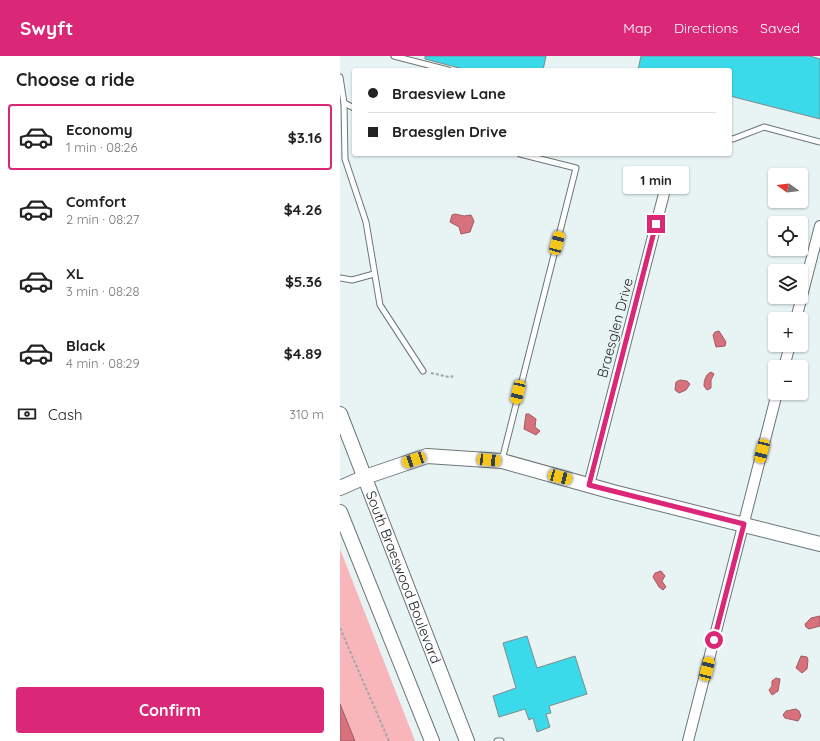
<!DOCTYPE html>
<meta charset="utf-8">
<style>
body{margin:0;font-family:Quicksand,sans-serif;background:#f2f2f2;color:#222;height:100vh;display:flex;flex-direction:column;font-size:15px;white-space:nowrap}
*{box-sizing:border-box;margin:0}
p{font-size:13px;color:#767676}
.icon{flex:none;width:22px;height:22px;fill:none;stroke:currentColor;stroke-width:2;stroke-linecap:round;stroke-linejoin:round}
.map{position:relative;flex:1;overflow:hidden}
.panel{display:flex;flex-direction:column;background:#fff;width:340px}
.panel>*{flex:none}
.top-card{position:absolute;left:12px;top:12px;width:380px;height:88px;border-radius:4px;box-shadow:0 1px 3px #0004;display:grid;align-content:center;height:88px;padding:0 16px;background:#fff}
.needle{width:26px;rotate:285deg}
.fabs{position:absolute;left:428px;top:112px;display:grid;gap:8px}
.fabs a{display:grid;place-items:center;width:40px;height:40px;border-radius:4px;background:#fff;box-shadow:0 1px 3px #0004;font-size:20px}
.end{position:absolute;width:18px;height:18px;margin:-9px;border:5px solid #db2777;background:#fff;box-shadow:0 0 0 2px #fff}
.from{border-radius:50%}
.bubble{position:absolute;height:28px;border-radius:4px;background:#fff;box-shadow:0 1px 3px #0004;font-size:13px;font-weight:800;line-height:28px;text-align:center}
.car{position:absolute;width:12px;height:24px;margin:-12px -6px;border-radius:5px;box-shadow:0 0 3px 1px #0007;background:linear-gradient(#f5c518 24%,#345 0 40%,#f5c518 0 76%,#345 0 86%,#f5c518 0)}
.top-card b{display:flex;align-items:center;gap:14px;height:38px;font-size:15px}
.top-card b+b{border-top:1px solid #e0e0e0}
.top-card i{width:10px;height:10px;background:#222}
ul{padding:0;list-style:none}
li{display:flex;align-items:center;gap:12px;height:66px;margin:0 8px 6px;padding:0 8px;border:2px solid transparent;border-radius:4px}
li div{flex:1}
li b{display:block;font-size:15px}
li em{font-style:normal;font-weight:800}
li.on{border-color:#db2777}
li>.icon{width:36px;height:36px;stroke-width:1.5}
h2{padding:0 16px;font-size:18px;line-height:48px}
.pay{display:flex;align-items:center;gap:10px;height:44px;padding:0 16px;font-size:15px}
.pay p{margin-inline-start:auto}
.button{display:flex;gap:8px;margin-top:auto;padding:8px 16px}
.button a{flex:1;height:46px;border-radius:4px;background:#db2777;color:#fff;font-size:16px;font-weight:800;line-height:46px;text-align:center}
header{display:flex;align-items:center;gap:24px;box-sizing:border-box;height:56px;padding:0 20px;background:#db2777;color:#fff}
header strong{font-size:19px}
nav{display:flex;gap:22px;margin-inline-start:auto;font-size:14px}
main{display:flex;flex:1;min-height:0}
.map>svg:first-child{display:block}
.green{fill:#f8b6ba}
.water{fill:#d7727c;stroke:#a15b62}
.building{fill:#3bdaea;stroke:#808a8b}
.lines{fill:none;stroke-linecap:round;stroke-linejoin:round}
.lane-casing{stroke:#6c7677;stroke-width:7}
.street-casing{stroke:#6c7677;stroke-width:12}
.secondary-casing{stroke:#6c7677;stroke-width:16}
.path{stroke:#a0a8a9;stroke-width:2;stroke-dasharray:3 2;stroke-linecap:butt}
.lane{stroke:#fff;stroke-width:5}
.street{stroke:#fff;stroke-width:10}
.secondary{stroke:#fff;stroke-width:14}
.route{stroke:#db2777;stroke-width:5}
.labels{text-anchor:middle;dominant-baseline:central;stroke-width:3;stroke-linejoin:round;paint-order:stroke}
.street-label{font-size:14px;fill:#222627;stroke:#e8f3f4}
</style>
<header>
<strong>Swyft</strong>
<nav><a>Map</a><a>Directions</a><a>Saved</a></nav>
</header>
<main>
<section class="panel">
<h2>Choose a ride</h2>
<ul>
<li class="on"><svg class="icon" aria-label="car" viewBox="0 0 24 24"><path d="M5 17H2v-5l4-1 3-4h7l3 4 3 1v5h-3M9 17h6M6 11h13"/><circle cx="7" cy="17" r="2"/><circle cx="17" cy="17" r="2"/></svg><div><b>Economy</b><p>1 min · 08:26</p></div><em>$3.16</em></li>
<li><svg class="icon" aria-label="car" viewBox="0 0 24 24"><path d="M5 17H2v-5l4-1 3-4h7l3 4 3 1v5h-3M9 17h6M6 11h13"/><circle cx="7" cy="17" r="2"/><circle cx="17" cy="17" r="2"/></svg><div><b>Comfort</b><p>2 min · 08:27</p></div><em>$4.26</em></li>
<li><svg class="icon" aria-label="car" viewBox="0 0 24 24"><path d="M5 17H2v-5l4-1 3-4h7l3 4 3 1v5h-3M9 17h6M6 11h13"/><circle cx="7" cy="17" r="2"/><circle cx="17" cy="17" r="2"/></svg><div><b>XL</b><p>3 min · 08:28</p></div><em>$5.36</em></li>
<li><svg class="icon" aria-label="car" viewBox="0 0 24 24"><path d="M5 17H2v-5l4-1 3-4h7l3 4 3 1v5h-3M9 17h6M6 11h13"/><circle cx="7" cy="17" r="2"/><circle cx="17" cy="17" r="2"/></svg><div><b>Black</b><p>4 min · 08:29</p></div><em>$4.89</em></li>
</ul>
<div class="pay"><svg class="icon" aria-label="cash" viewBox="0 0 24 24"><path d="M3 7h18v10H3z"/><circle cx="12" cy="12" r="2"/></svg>Cash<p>310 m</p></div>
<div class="button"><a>Confirm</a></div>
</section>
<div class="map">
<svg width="480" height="685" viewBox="0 0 480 685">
<rect width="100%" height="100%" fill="#e8f3f4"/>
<polygon class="green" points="0,493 75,685 0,685"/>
<g class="water">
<polygon points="115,158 124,160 131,159 134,165 130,176 121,178 119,171 110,166 112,159"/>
<polygon points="379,275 386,286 385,290 376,291 373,279 375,276"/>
<path d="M 371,316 L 374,318 L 371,324 L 371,332 L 367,334 L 364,330 C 364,324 366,318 371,316 Z"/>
<polygon points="340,324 347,325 350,328 346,334 339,337 335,334 336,326"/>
<polygon points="186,358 189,358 196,363 195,371 200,375 196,379 184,373"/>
<polygon points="321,515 325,520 322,525 326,531 323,534 319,531 313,521 315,517"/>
<polygon points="480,560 480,570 469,573 466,571 465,568 471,562"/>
<polygon points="461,600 467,601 468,604 467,613 462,617 456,612"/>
<polygon points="436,622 440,623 438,635 432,639 429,634 432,630 432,625"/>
<polygon points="0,648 15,685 0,685"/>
<polygon points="456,653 459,655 461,660 458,665 445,662 443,659 446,655"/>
</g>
<g class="building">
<polygon points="85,0 206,0 203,14 127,14 85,3"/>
<polygon points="301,0 470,0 480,3 480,63 390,40 390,14 298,14"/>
<polygon points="187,580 197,612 235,600 247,638 209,650 211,657 206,658 210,671 197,676 193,662 189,664 185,653 159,661 153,640 176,632 163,587"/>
</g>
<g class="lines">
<g class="lane-casing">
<g id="lane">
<polyline points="54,0 108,14"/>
<polyline points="0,21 4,47 5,103 26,166 40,249 83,315"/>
<polyline points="4,47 14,52"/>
<polyline points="390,82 393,83 424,71 480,86"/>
<polyline points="0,222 12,224 34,218"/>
<polyline points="162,404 236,112 180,98"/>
<polyline points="157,685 161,685"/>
</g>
</g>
<g class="street-casing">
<g id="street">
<polyline points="456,263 480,170"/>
<polyline points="444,311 450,289"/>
<polyline points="249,429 328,122"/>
<polyline points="348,685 437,337"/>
</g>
</g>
<g class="secondary-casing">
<g id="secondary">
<path id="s1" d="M 0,358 L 127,685"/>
<polyline points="0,432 25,421 87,400 162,405 273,436 480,488"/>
<polyline points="0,456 92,685"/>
</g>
</g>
<g class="path">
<polyline points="91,317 109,321 115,320"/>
<polyline points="0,572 49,685"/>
</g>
<use href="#lane" class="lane"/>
<use href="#street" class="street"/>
<use href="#secondary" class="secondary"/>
</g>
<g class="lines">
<polyline class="route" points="316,168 249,429 404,468 374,584"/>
</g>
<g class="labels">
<g class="street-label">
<text transform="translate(275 272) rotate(-75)">Braesglen Drive</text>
<text stroke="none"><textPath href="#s1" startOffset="175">South Braeswood Boulevard</textPath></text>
</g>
</g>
</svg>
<div class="fabs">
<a><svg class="needle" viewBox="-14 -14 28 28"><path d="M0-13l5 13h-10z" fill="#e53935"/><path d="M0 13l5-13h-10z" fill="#767676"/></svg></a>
<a><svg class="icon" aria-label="locate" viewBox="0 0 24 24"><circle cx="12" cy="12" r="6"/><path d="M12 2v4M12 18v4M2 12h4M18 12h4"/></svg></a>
<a><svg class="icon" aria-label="layers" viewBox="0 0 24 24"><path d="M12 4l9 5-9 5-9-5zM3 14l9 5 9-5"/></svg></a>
<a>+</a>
<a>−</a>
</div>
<i class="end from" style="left:374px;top:584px"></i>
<i class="end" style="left:316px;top:168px"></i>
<div class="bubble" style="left:283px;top:110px;width:66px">1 min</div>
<i class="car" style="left:217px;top:187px;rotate:15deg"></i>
<i class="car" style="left:178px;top:336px;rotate:193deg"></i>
<i class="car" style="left:422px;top:395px;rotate:194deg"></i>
<i class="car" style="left:74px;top:404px;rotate:251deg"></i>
<i class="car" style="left:149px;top:404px;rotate:95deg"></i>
<i class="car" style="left:220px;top:421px;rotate:105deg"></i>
<i class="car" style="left:367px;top:613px;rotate:14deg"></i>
<div class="top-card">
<b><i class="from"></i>Braesview Lane</b>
<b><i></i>Braesglen Drive</b>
</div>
</div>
</main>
